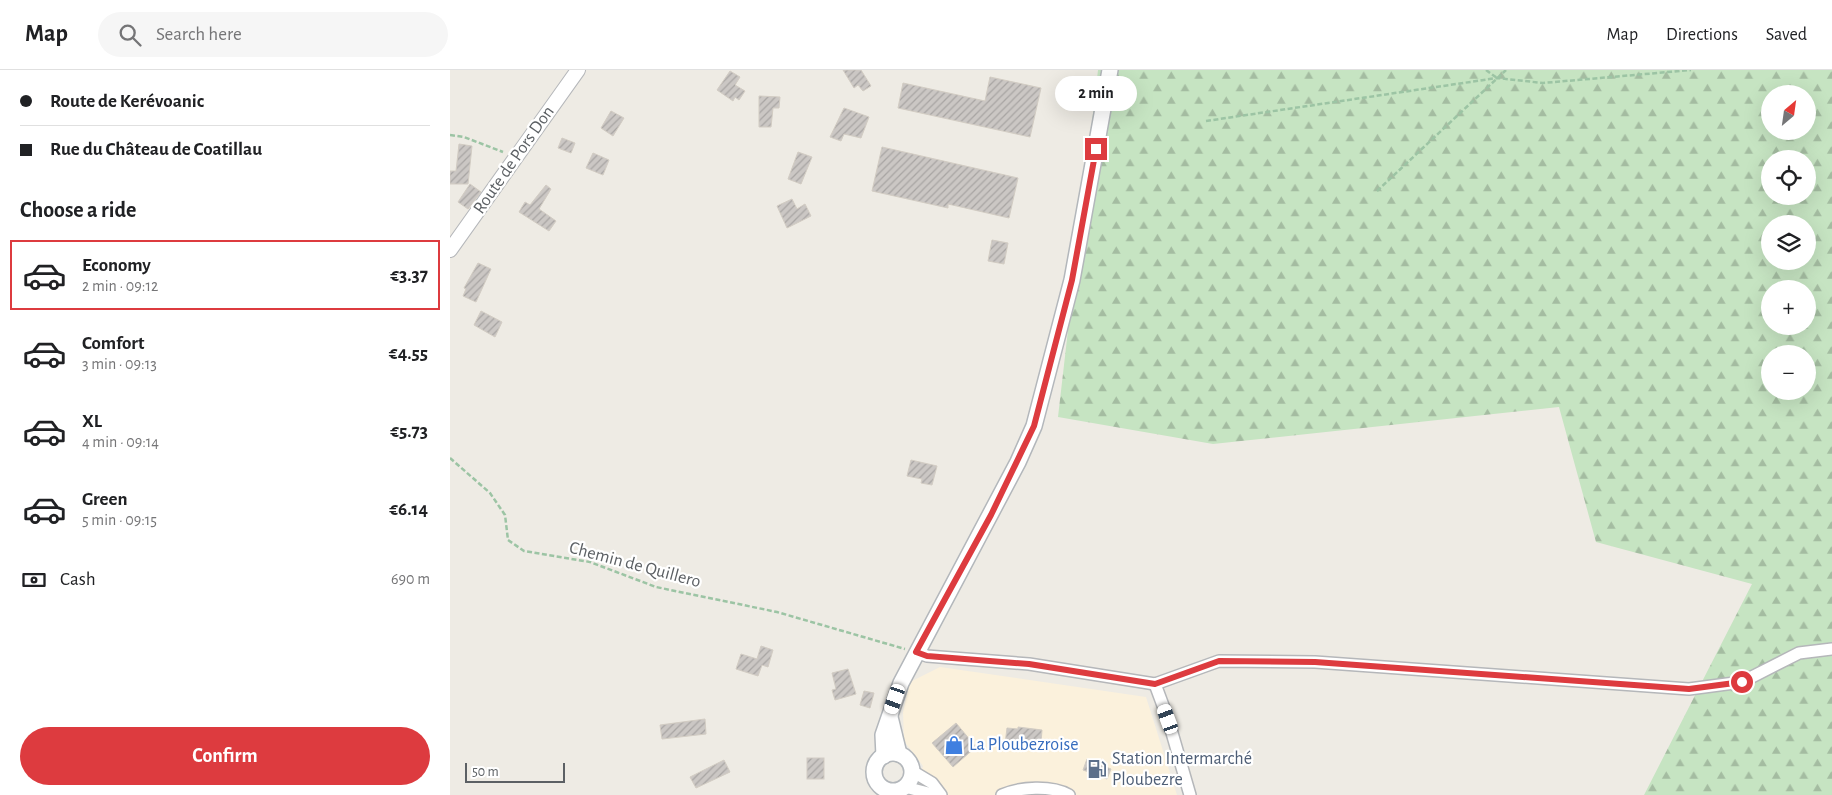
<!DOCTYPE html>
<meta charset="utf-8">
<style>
body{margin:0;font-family:"Alegreya Sans",sans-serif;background:#f6f6f6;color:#202124;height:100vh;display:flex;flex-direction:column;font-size:19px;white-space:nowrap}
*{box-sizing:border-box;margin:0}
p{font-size:16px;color:#757577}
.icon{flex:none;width:28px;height:28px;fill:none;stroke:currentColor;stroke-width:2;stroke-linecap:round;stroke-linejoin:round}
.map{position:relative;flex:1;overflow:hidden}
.side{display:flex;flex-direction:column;background:#fff;width:450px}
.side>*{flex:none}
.banner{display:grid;align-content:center;height:110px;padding:0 20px;background:#fff}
.needle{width:32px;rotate:29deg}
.tools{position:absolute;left:1311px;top:15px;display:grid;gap:10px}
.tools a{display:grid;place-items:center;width:55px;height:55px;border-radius:50%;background:#fff;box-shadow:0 5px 20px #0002;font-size:25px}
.scale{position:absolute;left:15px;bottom:12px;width:100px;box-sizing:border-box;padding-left:5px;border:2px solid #5c6064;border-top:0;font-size:14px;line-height:18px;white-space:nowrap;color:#5c6064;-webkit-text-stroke:4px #fff;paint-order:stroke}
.end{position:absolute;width:22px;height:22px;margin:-11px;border:6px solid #dd3b3f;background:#fff;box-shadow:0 0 0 2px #fff}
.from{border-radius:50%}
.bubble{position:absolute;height:35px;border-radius:18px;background:#fff;box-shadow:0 5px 20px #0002;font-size:16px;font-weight:700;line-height:35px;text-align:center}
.car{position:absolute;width:15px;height:30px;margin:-15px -8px;border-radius:6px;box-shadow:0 0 4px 1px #0007;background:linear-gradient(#fff 24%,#345 0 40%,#fff 0 76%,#345 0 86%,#fff 0)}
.banner b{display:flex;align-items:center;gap:18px;height:48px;font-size:19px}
.banner b+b{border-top:1px solid #e0e0e0}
.banner i{width:12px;height:12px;background:#202124}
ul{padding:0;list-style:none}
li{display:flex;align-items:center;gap:15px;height:70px;margin:0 10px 8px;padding:0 10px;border:2px solid transparent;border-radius:0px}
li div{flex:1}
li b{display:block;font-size:19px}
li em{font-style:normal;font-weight:700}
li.active{border-color:#dd3b3f}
li>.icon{width:45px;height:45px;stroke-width:1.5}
h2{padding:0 20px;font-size:22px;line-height:60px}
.pay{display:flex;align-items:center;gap:12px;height:55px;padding:0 20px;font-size:19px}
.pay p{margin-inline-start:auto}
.button{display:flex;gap:10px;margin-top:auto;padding:10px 20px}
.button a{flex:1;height:58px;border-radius:30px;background:#dd3b3f;color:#fff;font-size:20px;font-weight:700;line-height:58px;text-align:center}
header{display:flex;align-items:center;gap:30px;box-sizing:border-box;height:70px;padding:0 25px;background:#fff;border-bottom:1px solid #e0e0e0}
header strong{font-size:24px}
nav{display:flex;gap:28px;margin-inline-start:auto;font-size:18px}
.search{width:350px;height:45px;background:#f6f6f6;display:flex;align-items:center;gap:12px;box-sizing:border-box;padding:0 18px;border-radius:28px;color:#757577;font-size:19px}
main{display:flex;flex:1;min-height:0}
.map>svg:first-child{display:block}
.commercial{fill:#fbf1dc}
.forest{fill:url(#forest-firs);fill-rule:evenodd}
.building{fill:url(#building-hatch);stroke:#d2ccc3}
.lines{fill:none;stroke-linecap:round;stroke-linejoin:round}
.minor-casing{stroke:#b5b7ba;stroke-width:14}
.tertiary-casing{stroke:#b5b7ba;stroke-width:16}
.secondary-casing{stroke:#b3b7bb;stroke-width:18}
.path{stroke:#9cc4a4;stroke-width:2.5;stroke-dasharray:5 2.5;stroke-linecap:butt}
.minor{stroke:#fff;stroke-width:11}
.tertiary{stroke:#fff;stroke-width:14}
.secondary{stroke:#fff;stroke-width:15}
.route{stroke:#dd3b3f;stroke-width:6}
.labels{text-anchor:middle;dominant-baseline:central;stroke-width:4.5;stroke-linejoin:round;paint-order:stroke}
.street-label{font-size:18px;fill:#5c6064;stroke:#fff}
.shop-label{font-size:18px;fill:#366cbe;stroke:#fff;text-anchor:start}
.service-label{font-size:18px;fill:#4e5e75;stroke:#fff;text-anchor:start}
</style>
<header>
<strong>Map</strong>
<div class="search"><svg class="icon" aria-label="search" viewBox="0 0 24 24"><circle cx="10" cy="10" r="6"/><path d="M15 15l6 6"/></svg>Search here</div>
<nav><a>Map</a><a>Directions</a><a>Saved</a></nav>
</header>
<main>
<section class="side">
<div class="banner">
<b><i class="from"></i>Route de Kerévoanic</b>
<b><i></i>Rue du Château de Coatillau</b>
</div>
<h2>Choose a ride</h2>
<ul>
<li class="active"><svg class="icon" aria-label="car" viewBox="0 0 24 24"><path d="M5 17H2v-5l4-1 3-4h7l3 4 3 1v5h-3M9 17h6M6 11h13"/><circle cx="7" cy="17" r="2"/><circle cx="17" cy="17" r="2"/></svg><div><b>Economy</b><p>2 min · 09:12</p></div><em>€3.37</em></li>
<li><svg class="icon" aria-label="car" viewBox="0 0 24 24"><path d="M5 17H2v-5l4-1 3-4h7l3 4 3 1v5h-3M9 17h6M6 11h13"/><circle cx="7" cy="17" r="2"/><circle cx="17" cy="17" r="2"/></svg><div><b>Comfort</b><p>3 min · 09:13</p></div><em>€4.55</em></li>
<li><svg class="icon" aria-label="car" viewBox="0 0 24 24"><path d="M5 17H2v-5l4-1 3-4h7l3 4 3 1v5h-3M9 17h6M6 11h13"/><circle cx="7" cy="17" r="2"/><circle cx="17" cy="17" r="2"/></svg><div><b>XL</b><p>4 min · 09:14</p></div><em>€5.73</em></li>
<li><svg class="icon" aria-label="car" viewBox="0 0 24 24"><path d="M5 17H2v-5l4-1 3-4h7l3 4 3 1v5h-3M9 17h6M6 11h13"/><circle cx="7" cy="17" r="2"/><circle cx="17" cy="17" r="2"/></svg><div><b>Green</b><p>5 min · 09:15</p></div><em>€6.14</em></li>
</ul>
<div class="pay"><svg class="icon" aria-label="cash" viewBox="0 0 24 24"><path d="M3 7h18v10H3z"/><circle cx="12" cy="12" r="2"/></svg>Cash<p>690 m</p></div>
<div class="button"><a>Confirm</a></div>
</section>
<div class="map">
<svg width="1382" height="725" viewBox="0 0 1382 725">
<defs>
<pattern id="forest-firs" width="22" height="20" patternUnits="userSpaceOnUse" patternTransform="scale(1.25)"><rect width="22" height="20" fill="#c6e4c2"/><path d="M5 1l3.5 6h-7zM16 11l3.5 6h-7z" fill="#a4bca1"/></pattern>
<pattern id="building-hatch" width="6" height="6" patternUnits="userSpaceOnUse" patternTransform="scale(1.25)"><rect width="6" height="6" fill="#cbc7c4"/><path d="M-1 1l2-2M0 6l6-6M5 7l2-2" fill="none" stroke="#a8a5a3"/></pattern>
</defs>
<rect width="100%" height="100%" fill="#eeebe4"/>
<polygon class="commercial" points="490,597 696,627 727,725 464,725 473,696 454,671 453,642 460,612"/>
<path class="forest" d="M 648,0 L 1382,0 L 1382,725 L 1194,725 L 1302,514 L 1146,472 L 1109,337 L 763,374 L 608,347 ZM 1320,24 L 1358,24 L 1358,61 L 1320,61 ZM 1320,89 L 1358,89 L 1358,126 L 1320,126 ZM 1320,154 L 1358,154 L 1358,191 L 1320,191 ZM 1320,219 L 1358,219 L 1358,256 L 1320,256 ZM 1320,284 L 1358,284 L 1358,321 L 1320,321 Z"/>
<g class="building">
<polygon points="393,0 411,0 421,16 413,21 408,15 404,18"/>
<polygon points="280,1 290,7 285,15 295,21 289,30 285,27 283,31 267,20"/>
<polygon points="540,7 591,18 580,67 448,38 453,13 535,31"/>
<polygon points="309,26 330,27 329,38 323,38 321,57 309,57"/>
<polygon points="394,38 419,47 411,68 394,64 391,71 380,67"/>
<polygon points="161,41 174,48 163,66 151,58"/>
<polygon points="112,68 125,73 121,83 108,78"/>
<polygon points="9,74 22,76 18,114 0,114 0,101 6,101"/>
<polygon points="432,77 568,108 559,148 498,134 498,138 422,121"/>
<polygon points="348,82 362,87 351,114 338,109"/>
<polygon points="143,83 159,90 153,105 136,98"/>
<polygon points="20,114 31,122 18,139 8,132"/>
<polygon points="96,115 101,119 89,139 106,151 99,161 69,142 75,132 80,135"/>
<polygon points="342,129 347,139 355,134 361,146 337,158 327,136"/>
<polygon points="542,170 558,173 554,194 538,191"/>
<polygon points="28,193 41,199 26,232 13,226 16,219 14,218"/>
<polygon points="31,241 52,252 45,267 24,255"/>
<polygon points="461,390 487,396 482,415 471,413 472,409 457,406"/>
<polygon points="311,576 323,580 318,597 312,595 308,606 286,599 291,584 307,589"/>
<polygon points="398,599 406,624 385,630 382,620 386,619 382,603"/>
<polygon points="414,621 424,623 420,638 410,635"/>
<polygon points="255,649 256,664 212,669 210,655"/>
<polygon points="506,653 526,677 503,697 482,673"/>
<polygon points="568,657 592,660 591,673 567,670 566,675 555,674 557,658 568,659"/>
<rect x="357" y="688" width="17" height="21"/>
<polygon points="637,689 661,699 657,709 633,700"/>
<polygon points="274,690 280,702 246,718 240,707"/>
</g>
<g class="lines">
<g class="minor-casing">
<g id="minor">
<polyline points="466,582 477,586 579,594 705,614 769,591 865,592 1239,619 1292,612 1349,583 1382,579"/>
<polyline points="705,614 718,649 740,725"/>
<polyline points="462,701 482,713 491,725"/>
<polyline points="455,717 486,725"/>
<path d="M 552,725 C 570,717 601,715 619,725"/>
</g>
</g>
<g class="tertiary-casing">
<polyline id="tertiary" points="0,180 128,0"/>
</g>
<g class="secondary-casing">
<g id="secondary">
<polyline points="440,647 449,684"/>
<circle cx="443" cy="702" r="19"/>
<polyline points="434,686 433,665 451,613 568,392 584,356 622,210 660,0"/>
</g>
</g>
<g class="path">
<polyline points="1036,0 1047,8"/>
<polyline points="756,51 1047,8 1093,13 1241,0"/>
<polyline points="0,65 14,67 53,82"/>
<polyline points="927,121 1056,0"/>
<polyline points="0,388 40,423 55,445 58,470 74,481 140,492 206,517 327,542 455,579"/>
</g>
<use href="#minor" class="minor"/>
<use href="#tertiary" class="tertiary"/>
<use href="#secondary" class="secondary"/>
</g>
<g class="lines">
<polyline class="route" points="646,79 622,210 584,356 541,445 466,582 477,586 579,594 705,614 769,591 865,592 1239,619 1292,612"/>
</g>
<defs>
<g id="shop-bare" transform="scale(1.5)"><path d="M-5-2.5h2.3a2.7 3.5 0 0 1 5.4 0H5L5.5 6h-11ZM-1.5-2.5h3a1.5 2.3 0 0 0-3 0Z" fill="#3f7fe0" stroke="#fff" stroke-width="2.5" paint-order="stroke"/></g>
<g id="fuel-bare" transform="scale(1.5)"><path d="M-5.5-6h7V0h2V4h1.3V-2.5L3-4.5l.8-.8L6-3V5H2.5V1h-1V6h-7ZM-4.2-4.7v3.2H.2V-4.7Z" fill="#5c6f8a" stroke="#fff" stroke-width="2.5" paint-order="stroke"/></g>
</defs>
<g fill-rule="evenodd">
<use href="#shop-bare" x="504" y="675"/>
<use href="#fuel-bare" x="647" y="699"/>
</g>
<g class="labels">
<g class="street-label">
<text transform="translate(64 90) rotate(-55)">Route de Pors Don</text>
<text transform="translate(185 495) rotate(15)">Chemin de Quillero</text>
</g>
<g class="shop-label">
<text x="519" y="675">La Ploubezroise</text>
</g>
<g class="service-label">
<text x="662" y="689">Station Intermarché<tspan x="662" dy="21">Ploubezre</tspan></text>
</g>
</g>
</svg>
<div class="tools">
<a><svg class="needle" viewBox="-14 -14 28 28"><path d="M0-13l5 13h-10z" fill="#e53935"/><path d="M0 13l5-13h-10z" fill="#757577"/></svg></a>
<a><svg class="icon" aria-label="locate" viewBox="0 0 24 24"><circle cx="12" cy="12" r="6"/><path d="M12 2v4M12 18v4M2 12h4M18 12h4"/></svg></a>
<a><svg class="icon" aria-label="layers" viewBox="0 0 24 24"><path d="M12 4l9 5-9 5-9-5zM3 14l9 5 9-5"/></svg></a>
<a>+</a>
<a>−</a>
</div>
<div class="scale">50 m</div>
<i class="end from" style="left:1292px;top:612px"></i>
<i class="end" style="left:646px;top:79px"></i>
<div class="bubble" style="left:605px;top:6px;width:82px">2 min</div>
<i class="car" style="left:445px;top:629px;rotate:199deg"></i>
<i class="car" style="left:718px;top:649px;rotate:340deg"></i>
</div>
</main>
